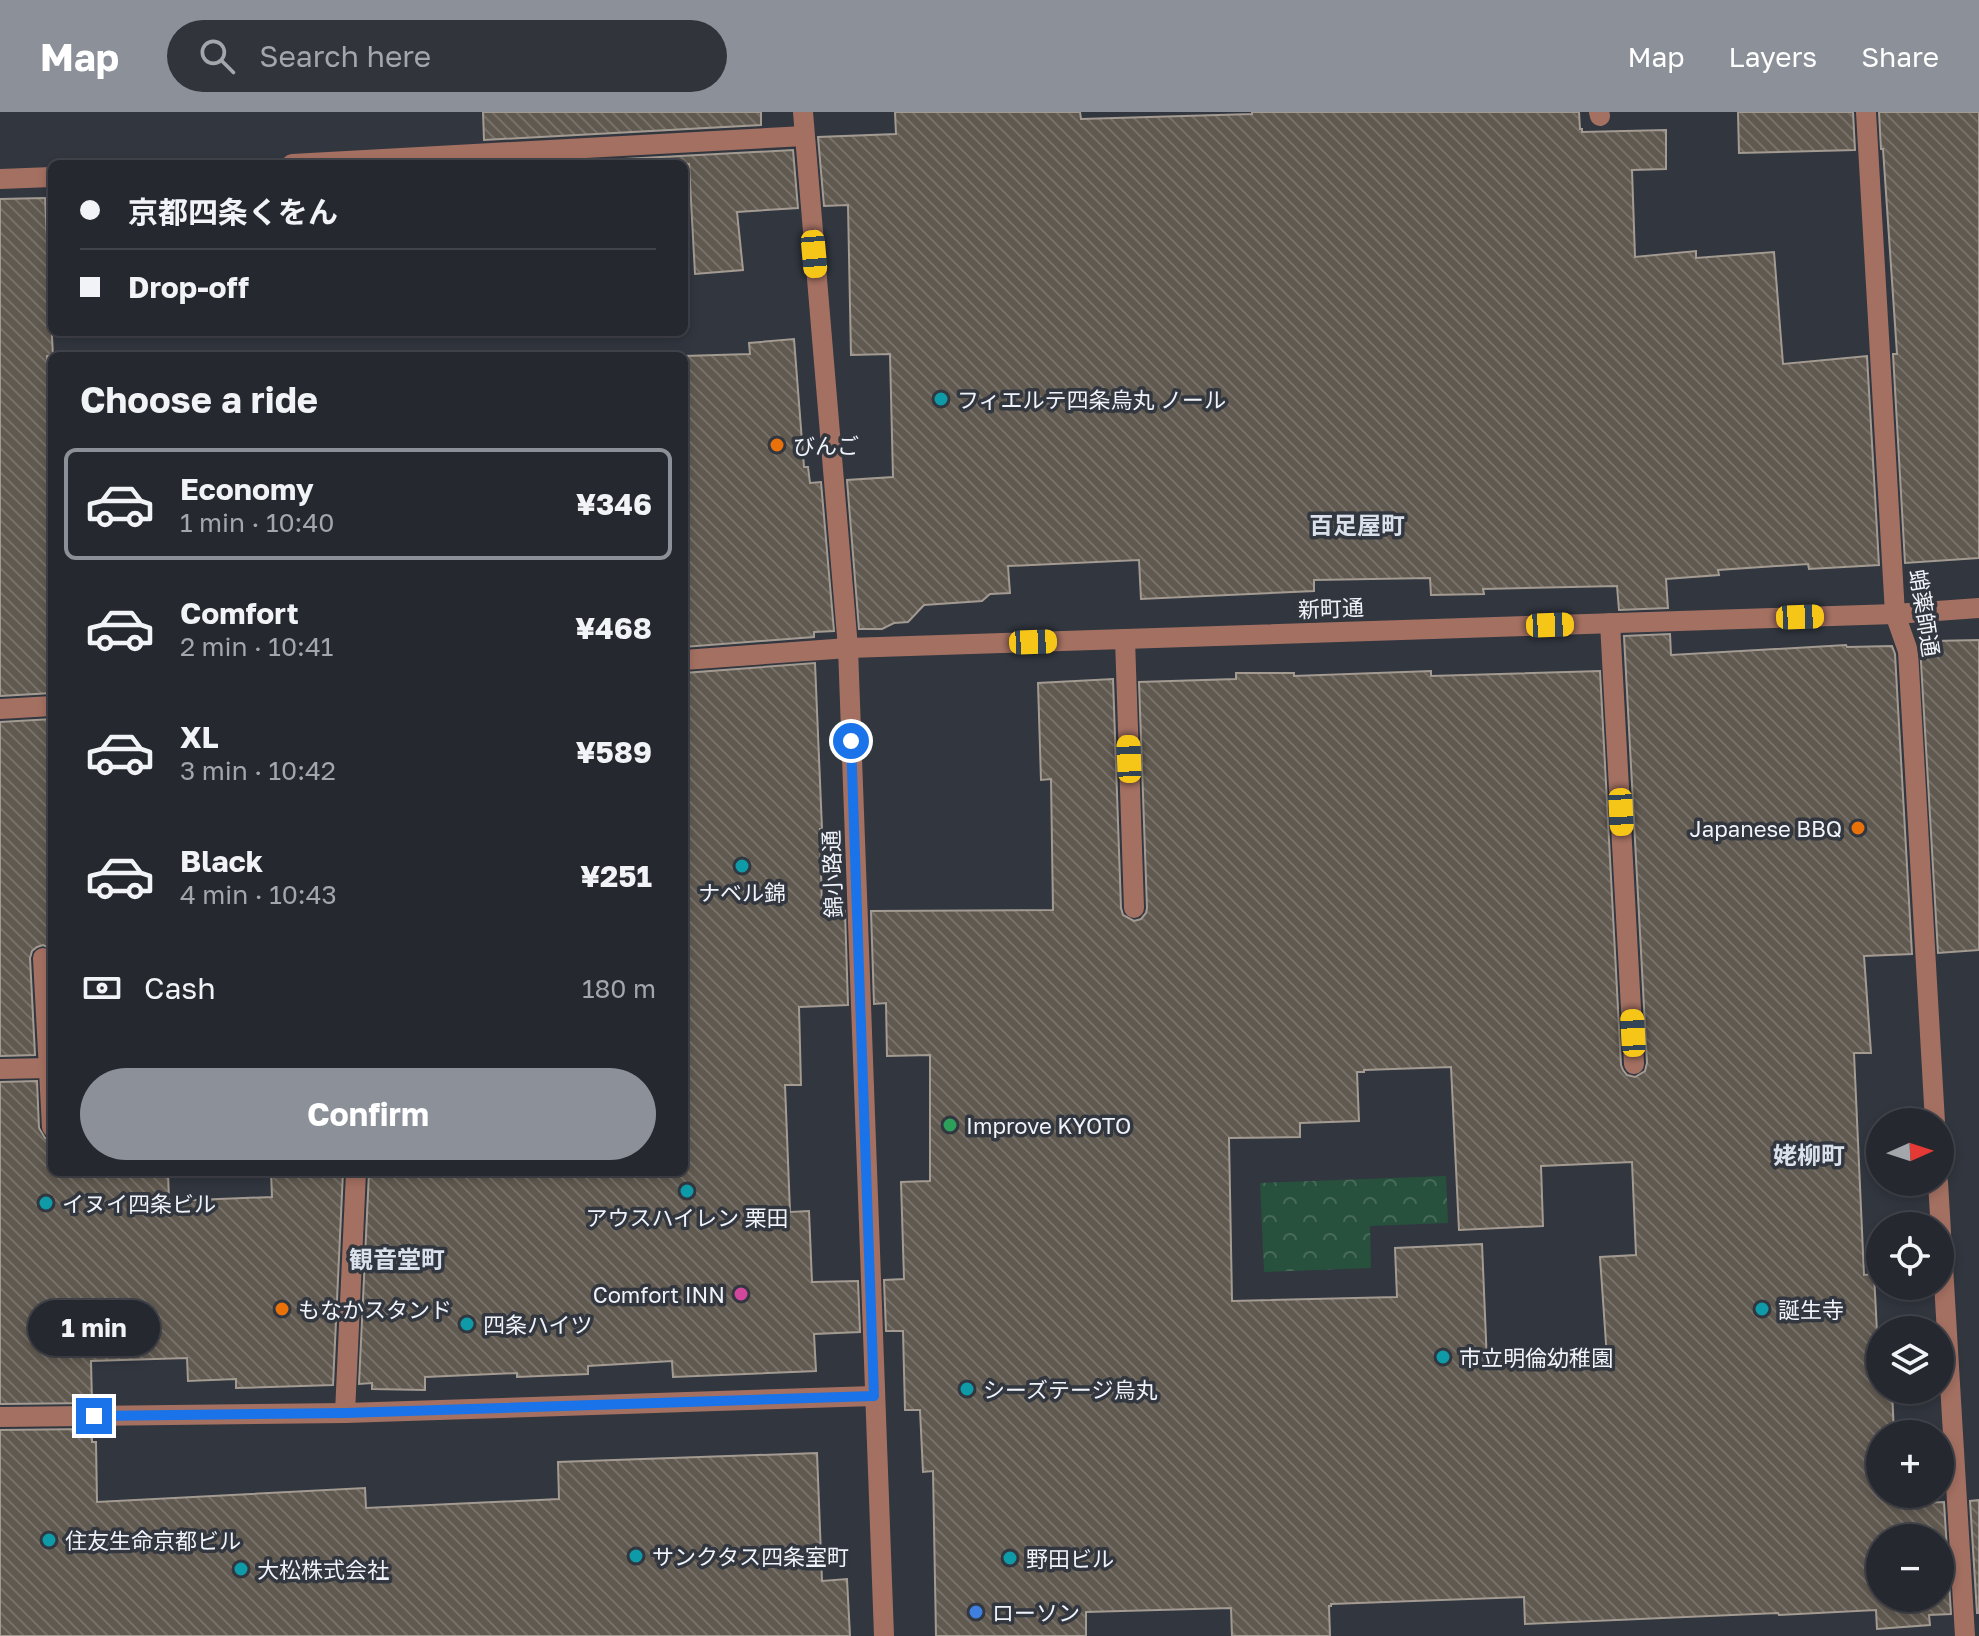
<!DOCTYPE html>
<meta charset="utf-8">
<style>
body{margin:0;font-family:"Golos Text","Noto Sans JP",sans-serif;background:#31343b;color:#f1f3f6;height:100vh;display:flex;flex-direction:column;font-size:30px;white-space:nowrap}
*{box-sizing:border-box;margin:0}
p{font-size:26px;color:#a3a6aa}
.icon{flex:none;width:44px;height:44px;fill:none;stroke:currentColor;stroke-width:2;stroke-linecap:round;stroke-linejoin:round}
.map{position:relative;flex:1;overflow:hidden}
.drawer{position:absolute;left:48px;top:240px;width:640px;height:824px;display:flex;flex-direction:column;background:#25282f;border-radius:12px;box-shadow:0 4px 12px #0003,0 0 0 2px #42444b}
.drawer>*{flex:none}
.guide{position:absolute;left:48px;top:48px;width:640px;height:176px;border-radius:12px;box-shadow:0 4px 12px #0003,0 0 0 2px #42444b;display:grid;align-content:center;height:176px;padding:0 32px;background:#25282f}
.needle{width:52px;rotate:87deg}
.buttons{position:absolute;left:1866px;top:996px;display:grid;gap:16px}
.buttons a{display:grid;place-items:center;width:88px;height:88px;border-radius:50%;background:#25282f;box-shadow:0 4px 12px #0003,0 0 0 2px #42444b;font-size:40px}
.end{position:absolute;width:36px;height:36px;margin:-18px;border:10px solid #1a73e8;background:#fff;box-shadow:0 0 0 4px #fff}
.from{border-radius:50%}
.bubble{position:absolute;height:56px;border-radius:28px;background:#25282f;box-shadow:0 4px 12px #0003,0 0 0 2px #42444b;font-size:26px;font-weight:700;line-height:56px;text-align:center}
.car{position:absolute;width:24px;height:48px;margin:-24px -12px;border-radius:10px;box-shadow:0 0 6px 2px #0007;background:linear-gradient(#f5c518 24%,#345 0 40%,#f5c518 0 76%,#345 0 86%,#f5c518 0)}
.guide b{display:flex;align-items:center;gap:28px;height:76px;font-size:30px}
.guide b+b{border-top:2px solid #42444b}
.guide i{width:20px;height:20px;background:#f1f3f6}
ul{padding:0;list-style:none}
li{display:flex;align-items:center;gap:24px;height:112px;margin:0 16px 12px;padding:0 16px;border:4px solid transparent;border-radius:12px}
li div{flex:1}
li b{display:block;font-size:30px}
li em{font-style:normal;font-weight:700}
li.on{border-color:#8c9099}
li>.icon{width:72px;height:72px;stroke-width:1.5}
h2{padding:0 32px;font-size:36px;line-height:96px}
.pay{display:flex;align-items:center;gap:20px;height:88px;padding:0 32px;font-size:30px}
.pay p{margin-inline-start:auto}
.primary-button{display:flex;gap:16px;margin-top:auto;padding:16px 32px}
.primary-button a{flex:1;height:92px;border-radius:48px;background:#8c9099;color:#fff;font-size:32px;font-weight:700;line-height:92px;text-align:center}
header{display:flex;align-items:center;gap:48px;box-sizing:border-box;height:112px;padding:0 40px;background:#8c9099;color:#fff}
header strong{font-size:38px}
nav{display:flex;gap:44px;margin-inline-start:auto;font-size:28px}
.search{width:560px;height:72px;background:#31343b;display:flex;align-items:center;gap:20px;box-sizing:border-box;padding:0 28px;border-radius:44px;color:#a3a6aa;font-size:30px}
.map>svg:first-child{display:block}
.forest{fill:url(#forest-crowns)}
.building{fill:url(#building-back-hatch);stroke:#a39b92;stroke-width:2;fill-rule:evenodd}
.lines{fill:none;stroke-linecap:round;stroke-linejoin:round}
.minor{stroke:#a47062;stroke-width:20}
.route{stroke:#1a73e8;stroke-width:10}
.culture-dot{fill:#0f9aa8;stroke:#31363f;stroke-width:3}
.food-dot{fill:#e8710a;stroke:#31363f;stroke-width:3}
.leisure-dot{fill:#2e9e5b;stroke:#31363f;stroke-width:3}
.hotel-dot{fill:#d1479c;stroke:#31363f;stroke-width:3}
.shop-dot{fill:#3f7fe0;stroke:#31363f;stroke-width:3}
.labels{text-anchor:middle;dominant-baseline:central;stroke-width:7;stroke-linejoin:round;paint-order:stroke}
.poi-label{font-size:22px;fill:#f0f3f9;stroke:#31363f;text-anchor:start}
.street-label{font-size:22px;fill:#f0f3f9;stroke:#31363f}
.neighbourhood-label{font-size:24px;font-weight:bold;fill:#dae1ec;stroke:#31363f}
</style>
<header>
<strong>Map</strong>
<div class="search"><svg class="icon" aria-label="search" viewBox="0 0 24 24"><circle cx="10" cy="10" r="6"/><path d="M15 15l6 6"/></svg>Search here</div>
<nav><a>Map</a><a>Layers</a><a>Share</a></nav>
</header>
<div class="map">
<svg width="1979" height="1524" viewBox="0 0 1979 1524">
<defs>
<pattern id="forest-crowns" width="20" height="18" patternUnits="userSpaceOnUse" patternTransform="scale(2)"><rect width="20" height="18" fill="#27513c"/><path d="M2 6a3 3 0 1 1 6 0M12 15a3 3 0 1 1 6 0" fill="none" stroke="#476a59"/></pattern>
<pattern id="building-back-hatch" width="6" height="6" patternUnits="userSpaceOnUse" patternTransform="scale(2)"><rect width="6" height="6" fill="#605950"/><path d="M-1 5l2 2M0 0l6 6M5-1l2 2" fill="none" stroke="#77716a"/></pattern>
</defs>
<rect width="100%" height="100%" fill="#31363f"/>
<polygon class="forest" points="1446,1064 1448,1111 1370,1114 1371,1156 1264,1160 1260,1071"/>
<g class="building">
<polygon points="483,0 761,0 761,13 484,28"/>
<polygon points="895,0 1080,0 1081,7 1252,2 1252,0 1579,0 1580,17 1582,17 1582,20 1666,18 1666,57 1632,58 1635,145 1696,139 1696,146 1774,140 1783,252 1867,244 1879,453 1809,457 1808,452 1718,458 1719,463 1666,467 1668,496 1619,498 1617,474 1483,477 1484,482 1431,483 1430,466 1314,468 1314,479 1141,487 1139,448 1008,454 1010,481 990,482 982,489 924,493 908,510 894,511 882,517 859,517 847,368 893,365 890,242 851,243 848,93 824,94 818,25 896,22"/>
<polygon points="1738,0 1853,0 1855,38 1739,41"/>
<polygon points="1879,0 1979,0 1979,446 1905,451 1893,242 1897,242 1883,37 1881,37"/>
<polygon points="793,38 798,96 737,100 743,158 695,162 689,52 530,52"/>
<polygon points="45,86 53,244 47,244 52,342 52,581 0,584 0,87"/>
<polygon points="794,227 804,355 808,355 810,371 821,370 834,519 814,520 814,525 684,535 684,244 750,242 749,231"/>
<path d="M 1670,522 L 1671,543 L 1846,533 L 1847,535 L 1892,534 L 1895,542 L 1912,842 L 1864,844 L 1871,941 L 1854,941 L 1864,1163 L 1874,1162 L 1880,1278 L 1892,1278 L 1894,1322 L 1880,1322 L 1880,1382 L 1896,1382 L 1896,1392 L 1944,1390 L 1951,1502 L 1929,1503 L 1930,1513 L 1877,1517 L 1876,1498 L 1779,1503 L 1778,1501 L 1525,1512 L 1524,1485 L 1331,1492 L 1331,1494 L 1329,1494 L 1330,1524 L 1232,1524 L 1231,1496 L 1086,1500 L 1086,1524 L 936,1524 L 933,1359 L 923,1360 L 920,1298 L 905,1298 L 903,1219 L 886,1219 L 884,1168 L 904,1167 L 901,1070 L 930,1069 L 930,943 L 887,944 L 886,891 L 874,892 L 871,799 L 1053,798 L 1051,667 L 1041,668 L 1038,571 L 1113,567 L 1121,796 L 1123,803 L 1134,809 L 1141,807 L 1146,801 L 1147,796 L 1139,570 L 1236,567 L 1236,561 L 1294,561 L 1294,564 L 1431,559 L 1431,564 L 1600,559 L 1621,953 L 1623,958 L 1627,963 L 1635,965 L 1645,959 L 1647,951 L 1624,524 ZM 1451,955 L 1459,1118 L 1543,1114 L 1541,1054 L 1632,1050 L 1636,1143 L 1600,1145 L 1607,1246 L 1487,1251 L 1482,1132 L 1395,1136 L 1397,1185 L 1232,1189 L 1229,1026 L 1300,1025 L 1300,1011 L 1359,1009 L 1357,960 L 1364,960 L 1364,958 ZM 1880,1426 L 1940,1426 L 1940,1486 L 1880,1486 Z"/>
<polygon points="1979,528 1979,838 1938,841 1920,533 1934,533 1934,529"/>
<polygon points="815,551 822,717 820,717 822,799 845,799 848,893 799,895 801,973 785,973 790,1100 809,1099 812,1170 858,1169 860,1220 814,1222 816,1259 673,1265 672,1249 588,1254 588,1262 517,1265 517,1261 425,1265 425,1278 372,1277 372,1271 359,1272 369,1060 684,1060 684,561"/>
<polygon points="52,607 52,837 43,833 37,835 32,839 30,846 35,943 0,944 0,610"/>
<polygon points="37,969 39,1016 45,1026 52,1028 52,1060 168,1060 169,1089 272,1085 271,1060 343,1060 333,1273 236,1276 236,1267 188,1269 187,1246 91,1249 92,1291 0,1292 0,970"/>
<polygon points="92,1317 92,1330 96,1330 97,1390 365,1376 366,1396 559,1387 558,1350 817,1341 822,1469 847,1467 850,1524 0,1524 0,1318"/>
<polygon points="1979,1388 1979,1501 1977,1501 1970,1389"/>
</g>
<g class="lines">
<g class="minor">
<polyline points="803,0 848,536 884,1524"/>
<polyline points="1599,0 1600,4"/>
<polyline points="1866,0 1895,502 1908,539 1935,1010"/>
<polyline points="292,52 804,24"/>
<polyline points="0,67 52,65"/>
<polyline points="1610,511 1634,952"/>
<polyline points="1125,527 1134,796"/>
<polyline points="684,548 848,536 1895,502 1979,496"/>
<polyline points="0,597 52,594"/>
<polyline points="43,846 52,1015"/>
<polyline points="0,957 49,956"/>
<polyline points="1938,1070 1965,1524"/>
<polyline points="345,1301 356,1060"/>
<polyline points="0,1305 345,1301 874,1284"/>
</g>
</g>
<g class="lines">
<polyline class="route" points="94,1304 345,1301 874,1284 851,629"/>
</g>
<g class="culture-dot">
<circle cx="941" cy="287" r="8"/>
<circle cx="742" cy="754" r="8"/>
<circle cx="687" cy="1079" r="8"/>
<circle cx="46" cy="1091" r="8"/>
<circle cx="1762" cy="1197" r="8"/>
<circle cx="467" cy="1212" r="8"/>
<circle cx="1443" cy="1245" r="8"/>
<circle cx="967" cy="1277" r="8"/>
<circle cx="49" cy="1428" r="8"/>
<circle cx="636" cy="1444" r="8"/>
<circle cx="1010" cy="1446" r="8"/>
<circle cx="241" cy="1457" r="8"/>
</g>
<g class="food-dot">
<circle cx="777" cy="333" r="8"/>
<circle cx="1858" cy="716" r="8"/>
<circle cx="282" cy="1197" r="8"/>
</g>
<circle class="leisure-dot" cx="950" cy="1013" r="8"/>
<circle class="hotel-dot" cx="741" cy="1182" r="8"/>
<circle class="shop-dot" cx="976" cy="1500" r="8"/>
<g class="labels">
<g class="poi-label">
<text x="957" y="287">フィエルテ四条烏丸 ノール</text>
<text x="793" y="333">びんご</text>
<text x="1842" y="716" text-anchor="end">Japanese BBQ</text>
<text x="742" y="780" text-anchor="middle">ナベル錦</text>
<text x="966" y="1013">Improve KYOTO</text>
<text x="62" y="1091">イヌイ四条ビル</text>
<text x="687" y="1105" text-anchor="middle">アウスハイレン 栗田</text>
<text x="725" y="1182" text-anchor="end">Comfort INN</text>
<text x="298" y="1197">もなかスタンド</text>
<text x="1778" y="1197">誕生寺</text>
<text x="483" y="1212">四条ハイツ</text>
<text x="1459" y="1245">市立明倫幼稚園</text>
<text x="983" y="1277">シーズテージ烏丸</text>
<text x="65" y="1428">住友生命京都ビル</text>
<text x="652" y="1444">サンクタス四条室町</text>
<text x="1026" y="1446">野田ビル</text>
<text x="257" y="1457">大松株式会社</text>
<text x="992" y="1500">ローソン</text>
</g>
<g class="street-label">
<text transform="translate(1331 496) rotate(-2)">新町通</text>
<text transform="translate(1925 501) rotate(81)">蛸薬師通</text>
<text transform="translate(832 762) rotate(-92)">錦小路通</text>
</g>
<g class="neighbourhood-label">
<text x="1357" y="412">百足屋町</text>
<text x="1809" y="1042">姥柳町</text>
<text x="397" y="1146">観音堂町</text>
</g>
</g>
</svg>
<div class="buttons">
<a><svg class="needle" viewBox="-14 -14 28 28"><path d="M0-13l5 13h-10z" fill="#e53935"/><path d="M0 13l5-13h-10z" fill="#a3a6aa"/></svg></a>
<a><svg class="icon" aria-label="locate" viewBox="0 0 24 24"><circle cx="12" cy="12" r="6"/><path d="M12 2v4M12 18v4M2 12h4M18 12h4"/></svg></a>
<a><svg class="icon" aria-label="layers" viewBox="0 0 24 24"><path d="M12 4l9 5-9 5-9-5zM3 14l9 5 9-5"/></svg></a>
<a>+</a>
<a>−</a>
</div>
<i class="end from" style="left:851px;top:629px"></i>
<i class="end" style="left:94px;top:1304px"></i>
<div class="bubble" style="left:28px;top:1188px;width:132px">1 min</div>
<i class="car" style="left:814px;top:142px;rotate:175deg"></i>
<i class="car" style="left:1800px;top:505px;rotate:88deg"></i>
<i class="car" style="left:1550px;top:513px;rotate:88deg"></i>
<i class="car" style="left:1033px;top:530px;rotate:88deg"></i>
<i class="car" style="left:1129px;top:647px;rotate:358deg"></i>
<i class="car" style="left:1621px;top:700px;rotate:177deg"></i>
<i class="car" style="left:1633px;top:921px;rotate:357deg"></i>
<div class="guide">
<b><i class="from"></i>京都四条くをん</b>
<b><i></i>Drop-off</b>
</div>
<section class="drawer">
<h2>Choose a ride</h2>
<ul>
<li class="on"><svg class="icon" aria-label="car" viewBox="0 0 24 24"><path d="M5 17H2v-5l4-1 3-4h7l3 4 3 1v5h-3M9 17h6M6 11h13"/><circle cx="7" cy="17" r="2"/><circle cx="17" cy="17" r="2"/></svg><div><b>Economy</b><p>1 min · 10:40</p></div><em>¥346</em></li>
<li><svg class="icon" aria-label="car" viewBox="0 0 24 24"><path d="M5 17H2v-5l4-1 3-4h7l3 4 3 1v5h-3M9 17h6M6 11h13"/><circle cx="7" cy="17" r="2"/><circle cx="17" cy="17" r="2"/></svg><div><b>Comfort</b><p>2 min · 10:41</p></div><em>¥468</em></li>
<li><svg class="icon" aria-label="car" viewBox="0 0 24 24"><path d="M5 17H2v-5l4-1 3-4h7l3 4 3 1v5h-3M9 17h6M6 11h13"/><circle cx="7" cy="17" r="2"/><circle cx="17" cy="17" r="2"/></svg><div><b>XL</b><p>3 min · 10:42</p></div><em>¥589</em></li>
<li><svg class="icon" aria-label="car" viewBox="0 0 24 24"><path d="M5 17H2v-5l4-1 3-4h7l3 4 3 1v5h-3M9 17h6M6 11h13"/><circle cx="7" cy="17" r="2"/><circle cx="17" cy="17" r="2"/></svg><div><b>Black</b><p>4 min · 10:43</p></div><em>¥251</em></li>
</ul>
<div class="pay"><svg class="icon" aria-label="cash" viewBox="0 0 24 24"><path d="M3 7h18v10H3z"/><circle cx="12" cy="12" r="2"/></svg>Cash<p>180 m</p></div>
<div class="primary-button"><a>Confirm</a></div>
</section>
</div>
